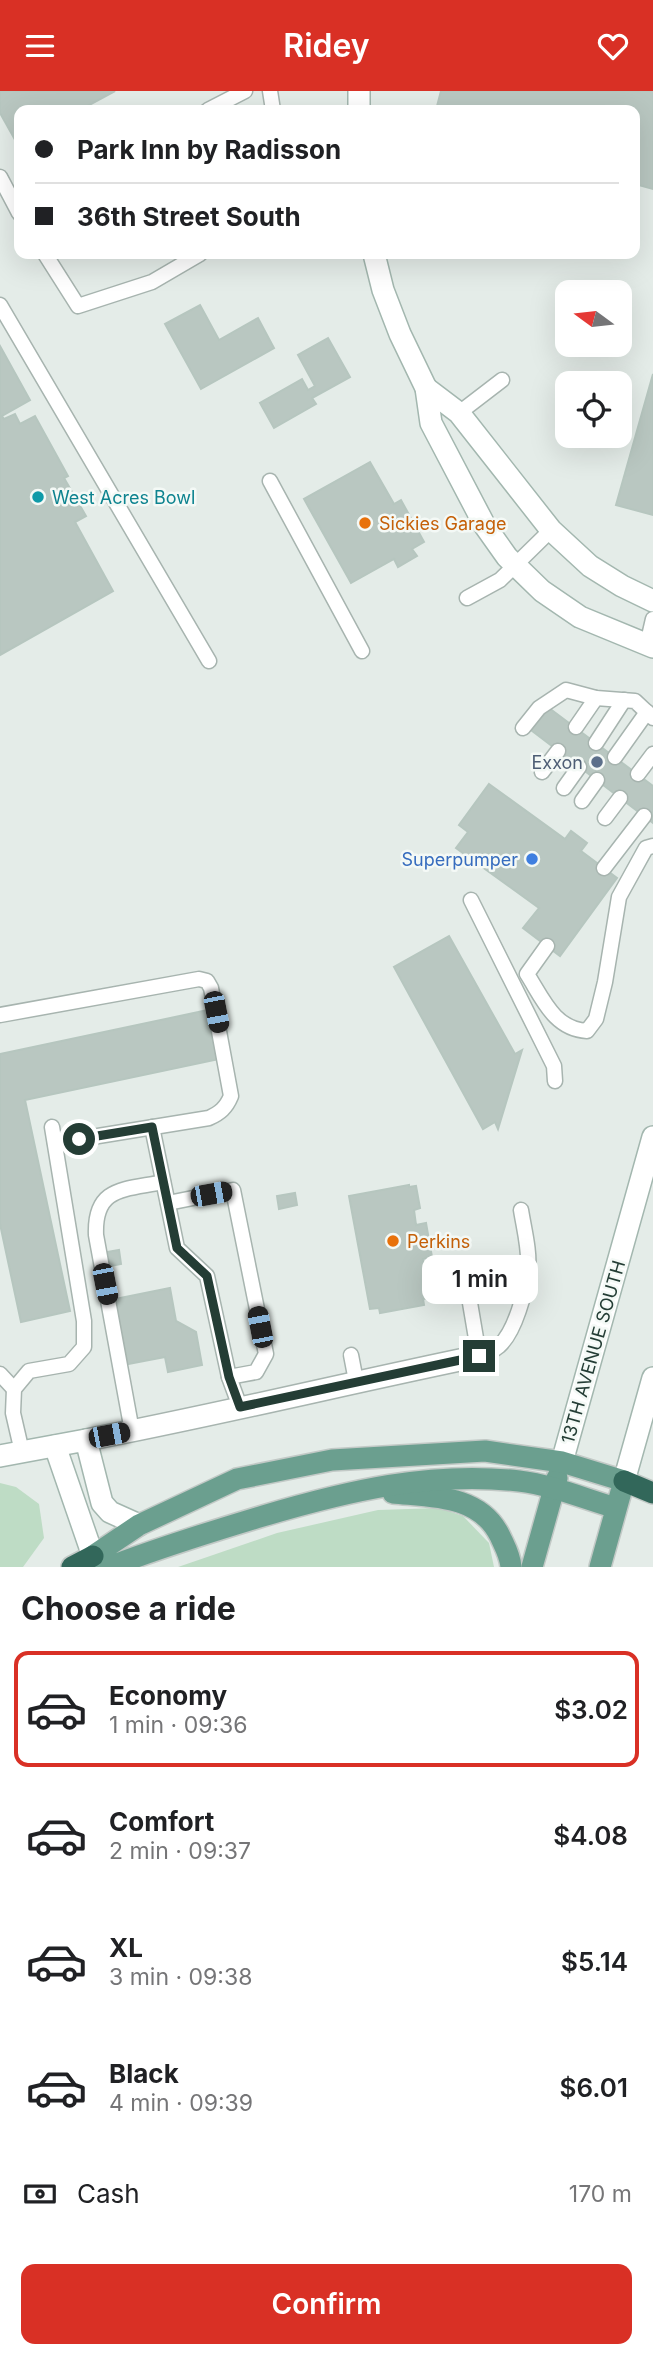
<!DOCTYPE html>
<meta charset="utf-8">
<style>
body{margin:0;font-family:Inter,sans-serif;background:#f2f2f2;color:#202124;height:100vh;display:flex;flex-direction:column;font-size:26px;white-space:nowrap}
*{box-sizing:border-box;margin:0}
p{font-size:23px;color:#757577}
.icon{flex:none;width:38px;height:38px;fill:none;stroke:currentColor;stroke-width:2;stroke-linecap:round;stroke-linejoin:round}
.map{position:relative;height:1476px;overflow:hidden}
.panel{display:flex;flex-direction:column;background:#fff;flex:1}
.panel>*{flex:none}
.hud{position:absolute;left:14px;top:14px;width:626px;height:154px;border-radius:14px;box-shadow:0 7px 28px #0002;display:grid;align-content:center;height:154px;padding:0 21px;background:#fff}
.needle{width:46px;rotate:285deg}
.fabs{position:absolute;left:555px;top:189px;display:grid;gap:14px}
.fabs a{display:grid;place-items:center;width:77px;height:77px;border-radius:14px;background:#fff;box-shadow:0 7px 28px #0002;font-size:35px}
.end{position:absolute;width:32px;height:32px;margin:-16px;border:9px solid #243d35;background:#fff;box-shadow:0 0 0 4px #fff}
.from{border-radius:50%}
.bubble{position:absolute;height:49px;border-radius:14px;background:#fff;box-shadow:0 7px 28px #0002;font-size:23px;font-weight:600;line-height:49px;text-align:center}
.car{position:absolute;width:21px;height:42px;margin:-21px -10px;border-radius:9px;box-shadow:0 0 5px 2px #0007;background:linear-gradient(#222 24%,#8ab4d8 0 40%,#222 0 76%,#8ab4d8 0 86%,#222 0)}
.hud b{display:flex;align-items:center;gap:24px;height:66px;font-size:26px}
.hud b+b{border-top:2px solid #e0e0e0}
.hud i{width:18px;height:18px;background:#202124}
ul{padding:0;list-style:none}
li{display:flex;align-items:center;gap:21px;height:116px;margin:0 14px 10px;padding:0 7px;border:4px solid transparent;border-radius:14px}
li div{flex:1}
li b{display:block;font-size:26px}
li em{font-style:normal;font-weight:600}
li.active{border-color:#d93025}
li>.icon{width:63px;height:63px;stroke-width:1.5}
h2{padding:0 21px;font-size:32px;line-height:84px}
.pay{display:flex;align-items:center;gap:18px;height:77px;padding:0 21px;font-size:26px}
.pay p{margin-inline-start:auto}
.cta{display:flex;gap:14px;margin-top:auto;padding:14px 21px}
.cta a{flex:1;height:80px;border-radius:14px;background:#d93025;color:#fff;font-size:28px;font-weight:600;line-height:80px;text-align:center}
header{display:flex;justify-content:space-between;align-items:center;height:91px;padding:0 21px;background:#d93025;color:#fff;font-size:32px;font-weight:600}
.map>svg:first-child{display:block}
.green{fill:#bedcc5}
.building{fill:#b9c7c1;stroke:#b6c6bf;stroke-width:2}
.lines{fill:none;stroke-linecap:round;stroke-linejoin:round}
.lane-casing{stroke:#a7b4af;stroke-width:17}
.street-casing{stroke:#a7b4af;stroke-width:24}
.secondary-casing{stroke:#a3b7af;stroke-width:24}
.primary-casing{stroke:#c2c9c6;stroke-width:24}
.highway-casing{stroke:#c2c9c6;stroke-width:24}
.lane{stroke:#fff;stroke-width:14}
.street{stroke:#fff;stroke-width:21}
.secondary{stroke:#fff;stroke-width:21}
.primary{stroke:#6b9f8f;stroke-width:21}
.highway{stroke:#32675a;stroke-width:21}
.route{stroke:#243d35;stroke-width:9}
.culture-dot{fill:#0f9aa8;stroke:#f4f9f6;stroke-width:2.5}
.food-dot{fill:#e8710a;stroke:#f4f9f6;stroke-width:2.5}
.service-dot{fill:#5c6f8a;stroke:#f4f9f6;stroke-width:2.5}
.shop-dot{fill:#3f7fe0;stroke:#f4f9f6;stroke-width:2.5}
.labels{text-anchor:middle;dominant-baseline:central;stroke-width:5;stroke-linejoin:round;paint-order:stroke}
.culture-label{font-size:18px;fill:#0d838f;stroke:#f4f9f6;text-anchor:start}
.food-label{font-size:18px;fill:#c56008;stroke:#f4f9f6;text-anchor:start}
.service-label{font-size:18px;fill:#4e5e75;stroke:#f4f9f6;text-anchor:end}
.shop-label{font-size:18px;fill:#366cbe;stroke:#f4f9f6;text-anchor:end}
.street-label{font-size:18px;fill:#243d35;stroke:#f4f9f6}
</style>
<header><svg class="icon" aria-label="menu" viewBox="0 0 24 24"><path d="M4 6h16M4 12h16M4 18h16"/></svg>Ridey<svg class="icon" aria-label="heart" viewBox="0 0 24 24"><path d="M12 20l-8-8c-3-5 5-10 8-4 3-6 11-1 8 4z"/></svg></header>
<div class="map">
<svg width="653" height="1476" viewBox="0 0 653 1476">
<rect width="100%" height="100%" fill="#e4ece8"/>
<g class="green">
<polygon points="0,1392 16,1396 39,1413 44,1447 23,1476 0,1476"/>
<polygon points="439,1417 463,1425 489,1452 494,1476 178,1476 277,1442 378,1419"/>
</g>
<g class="building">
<polygon points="0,0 115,0 80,19 19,19 18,54 0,22"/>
<polygon points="441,0 653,0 653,98 635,93 635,19 436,19"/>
<polygon points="200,214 219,249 258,227 274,257 201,298 165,233"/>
<polygon points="328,247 350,286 312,307 316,313 274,337 260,312 302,288 308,299 315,295 298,264"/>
<polygon points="0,255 30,309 2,325 4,328 15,323 20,333 35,325 68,385 64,387 86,425 75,431 113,500 0,564"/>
<polygon points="653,283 653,424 616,414"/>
<polygon points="370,371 394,413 401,409 424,451 412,458 417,465 398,476 394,468 351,492 304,408"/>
<polygon points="549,617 653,695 653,732 531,639"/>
<polygon points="489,693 565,748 571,740 587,752 581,760 617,787 560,865 523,837 539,817 456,757 468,741 459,734"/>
<polygon points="449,845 515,963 522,959 498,1038 495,1031 483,1038 394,876"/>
<polygon points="208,919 219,968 25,1009 70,1220 21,1231 0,1133 0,963"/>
<polygon points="409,1094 409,1096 416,1095 420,1117 414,1119 416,1134 426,1132 432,1166 423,1168 430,1207 423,1208 424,1214 380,1222 379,1217 370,1218 349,1105"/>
<polygon points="295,1102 297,1114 279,1118 277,1105"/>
<polygon points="119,1159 121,1173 110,1175 107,1161"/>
<polygon points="170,1197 176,1230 196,1241 202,1274 168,1281 165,1266 128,1273 115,1208"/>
</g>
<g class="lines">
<g class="lane-casing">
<g id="lane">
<polyline points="270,0 273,19"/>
<polyline points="208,19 245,0"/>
<polyline points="0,86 19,122"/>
<polyline points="45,163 78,215 152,191 200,163"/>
<polyline points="0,214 209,570"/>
<polyline points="459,322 502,289"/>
<polyline points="270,390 362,560"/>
<polyline points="467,507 500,489 551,439"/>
<polyline points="647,554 653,528"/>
<polyline points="576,636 596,607"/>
<polyline points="523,637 539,617 566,599 596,607 635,610 653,627"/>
<polyline points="596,652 624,609"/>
<polyline points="615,666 647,621"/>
<polyline points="542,681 558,660"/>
<polyline points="638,683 653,663"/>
<polyline points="564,697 579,676"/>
<polyline points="582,710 597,689"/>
<polyline points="605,727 620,707"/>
<polyline points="604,777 644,725"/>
<polyline points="471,809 554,975 555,990"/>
<path d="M 547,855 L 527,883 C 543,908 554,938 587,940 L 596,928 L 605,891 L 619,806 L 646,757 L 653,755"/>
<path d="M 0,924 L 199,888 L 207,890 L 211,897 L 231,1005 C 226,1017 220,1022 209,1027 L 55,1052"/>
<polyline points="152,1036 177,1157 207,1185 229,1286 240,1316"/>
<polyline points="168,1112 233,1099 266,1263 256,1281 229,1286"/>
<path d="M 469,1206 L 479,1265 C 486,1263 493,1260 499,1255 C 515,1241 526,1200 528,1179 C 530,1160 524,1138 521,1119"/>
<polyline points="351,1264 356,1290"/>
<polyline points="0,1283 14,1298"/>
<path d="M 132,1340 L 96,1144 C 94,1095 125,1099 163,1091"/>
<polyline points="22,1361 13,1322 14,1298 29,1280 69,1273 84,1256 84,1230 52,1036"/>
</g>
</g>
<g class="street-casing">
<path id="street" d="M 86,1349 C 217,1324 348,1292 479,1265"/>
</g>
<g class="secondary-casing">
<g id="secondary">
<polyline points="359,0 359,19"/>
<polyline points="374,163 383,199 400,243 426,297 431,332 485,435 507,466 542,500 580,526 653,556"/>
<polyline points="426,297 459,322 551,439 590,475 622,495 653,510"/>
<polyline points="55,1355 93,1465"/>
<polyline points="0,1365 86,1349 102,1412 110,1421 139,1434"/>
<polyline points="562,1371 653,1046"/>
<polyline points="624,1390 653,1287"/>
</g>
</g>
<g class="primary-casing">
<g id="primary">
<path d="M 393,1402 C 434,1406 480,1404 500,1445 C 505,1456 510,1464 511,1476"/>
<polyline points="532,1476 557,1387"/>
<path d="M 600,1476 L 624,1390 L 562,1371 L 485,1360 L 332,1369 L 237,1388 L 139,1434 L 93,1465 L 111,1474 L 117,1473 C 165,1455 213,1440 263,1425 C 347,1400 431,1380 519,1390 C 552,1394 585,1408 616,1417"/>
</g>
</g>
<g class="highway-casing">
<g id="highway">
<polyline points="624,1390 653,1402"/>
<polyline points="72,1476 93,1465"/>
</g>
</g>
<use href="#lane" class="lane"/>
<use href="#street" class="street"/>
<use href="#secondary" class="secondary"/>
<use href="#primary" class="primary"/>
<use href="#highway" class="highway"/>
</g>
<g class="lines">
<polyline class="route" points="79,1048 152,1036 177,1157 207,1185 229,1286 240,1316 479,1265"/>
</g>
<circle class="culture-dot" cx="38" cy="406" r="7"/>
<g class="food-dot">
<circle cx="365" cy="432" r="7"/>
<circle cx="393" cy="1150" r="7"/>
</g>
<circle class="service-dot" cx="597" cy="671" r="7"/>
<circle class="shop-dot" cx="532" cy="768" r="7"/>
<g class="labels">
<g class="culture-label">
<text x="52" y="406">West Acres Bowl</text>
</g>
<g class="food-label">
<text x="379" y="432">Sickies Garage</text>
<text x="407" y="1150">Perkins</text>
</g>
<g class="service-label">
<text x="583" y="671">Exxon</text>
</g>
<g class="shop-label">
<text x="518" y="768">Superpumper</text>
</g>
<g class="street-label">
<text transform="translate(593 1261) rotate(-74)">13TH AVENUE SOUTH</text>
</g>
</g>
</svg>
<div class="fabs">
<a><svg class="needle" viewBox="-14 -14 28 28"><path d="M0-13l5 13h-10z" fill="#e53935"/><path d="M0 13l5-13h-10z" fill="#757577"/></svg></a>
<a><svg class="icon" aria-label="locate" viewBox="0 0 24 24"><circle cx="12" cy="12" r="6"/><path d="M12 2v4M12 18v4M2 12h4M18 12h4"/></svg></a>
</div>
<i class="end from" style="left:79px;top:1048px"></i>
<i class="end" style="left:479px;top:1265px"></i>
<div class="bubble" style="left:422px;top:1164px;width:116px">1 min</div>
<i class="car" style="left:216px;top:921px;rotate:169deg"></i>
<i class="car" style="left:211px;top:1103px;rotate:80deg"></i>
<i class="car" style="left:105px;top:1193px;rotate:169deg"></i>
<i class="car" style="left:260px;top:1236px;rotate:349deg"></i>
<i class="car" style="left:109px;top:1344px;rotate:79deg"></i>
<div class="hud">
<b><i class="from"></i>Park Inn by Radisson</b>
<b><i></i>36th Street South</b>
</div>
</div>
<section class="panel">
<h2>Choose a ride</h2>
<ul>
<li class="active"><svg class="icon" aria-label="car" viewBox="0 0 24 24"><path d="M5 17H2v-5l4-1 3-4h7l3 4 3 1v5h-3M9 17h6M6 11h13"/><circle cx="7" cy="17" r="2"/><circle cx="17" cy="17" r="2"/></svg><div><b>Economy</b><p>1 min · 09:36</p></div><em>$3.02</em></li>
<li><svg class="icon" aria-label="car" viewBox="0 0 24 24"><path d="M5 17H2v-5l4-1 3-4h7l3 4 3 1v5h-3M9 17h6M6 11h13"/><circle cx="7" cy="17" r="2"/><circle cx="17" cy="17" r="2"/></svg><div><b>Comfort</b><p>2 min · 09:37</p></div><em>$4.08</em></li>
<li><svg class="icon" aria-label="car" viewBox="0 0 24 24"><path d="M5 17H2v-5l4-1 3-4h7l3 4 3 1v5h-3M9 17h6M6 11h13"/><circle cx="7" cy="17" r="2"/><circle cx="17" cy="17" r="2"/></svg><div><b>XL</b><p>3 min · 09:38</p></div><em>$5.14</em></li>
<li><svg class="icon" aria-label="car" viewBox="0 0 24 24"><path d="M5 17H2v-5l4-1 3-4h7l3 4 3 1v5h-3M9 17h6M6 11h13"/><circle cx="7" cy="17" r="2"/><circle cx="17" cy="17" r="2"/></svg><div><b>Black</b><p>4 min · 09:39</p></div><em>$6.01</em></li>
</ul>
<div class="pay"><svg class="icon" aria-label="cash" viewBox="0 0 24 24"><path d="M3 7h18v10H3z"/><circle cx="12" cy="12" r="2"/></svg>Cash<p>170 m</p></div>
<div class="cta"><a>Confirm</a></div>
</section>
